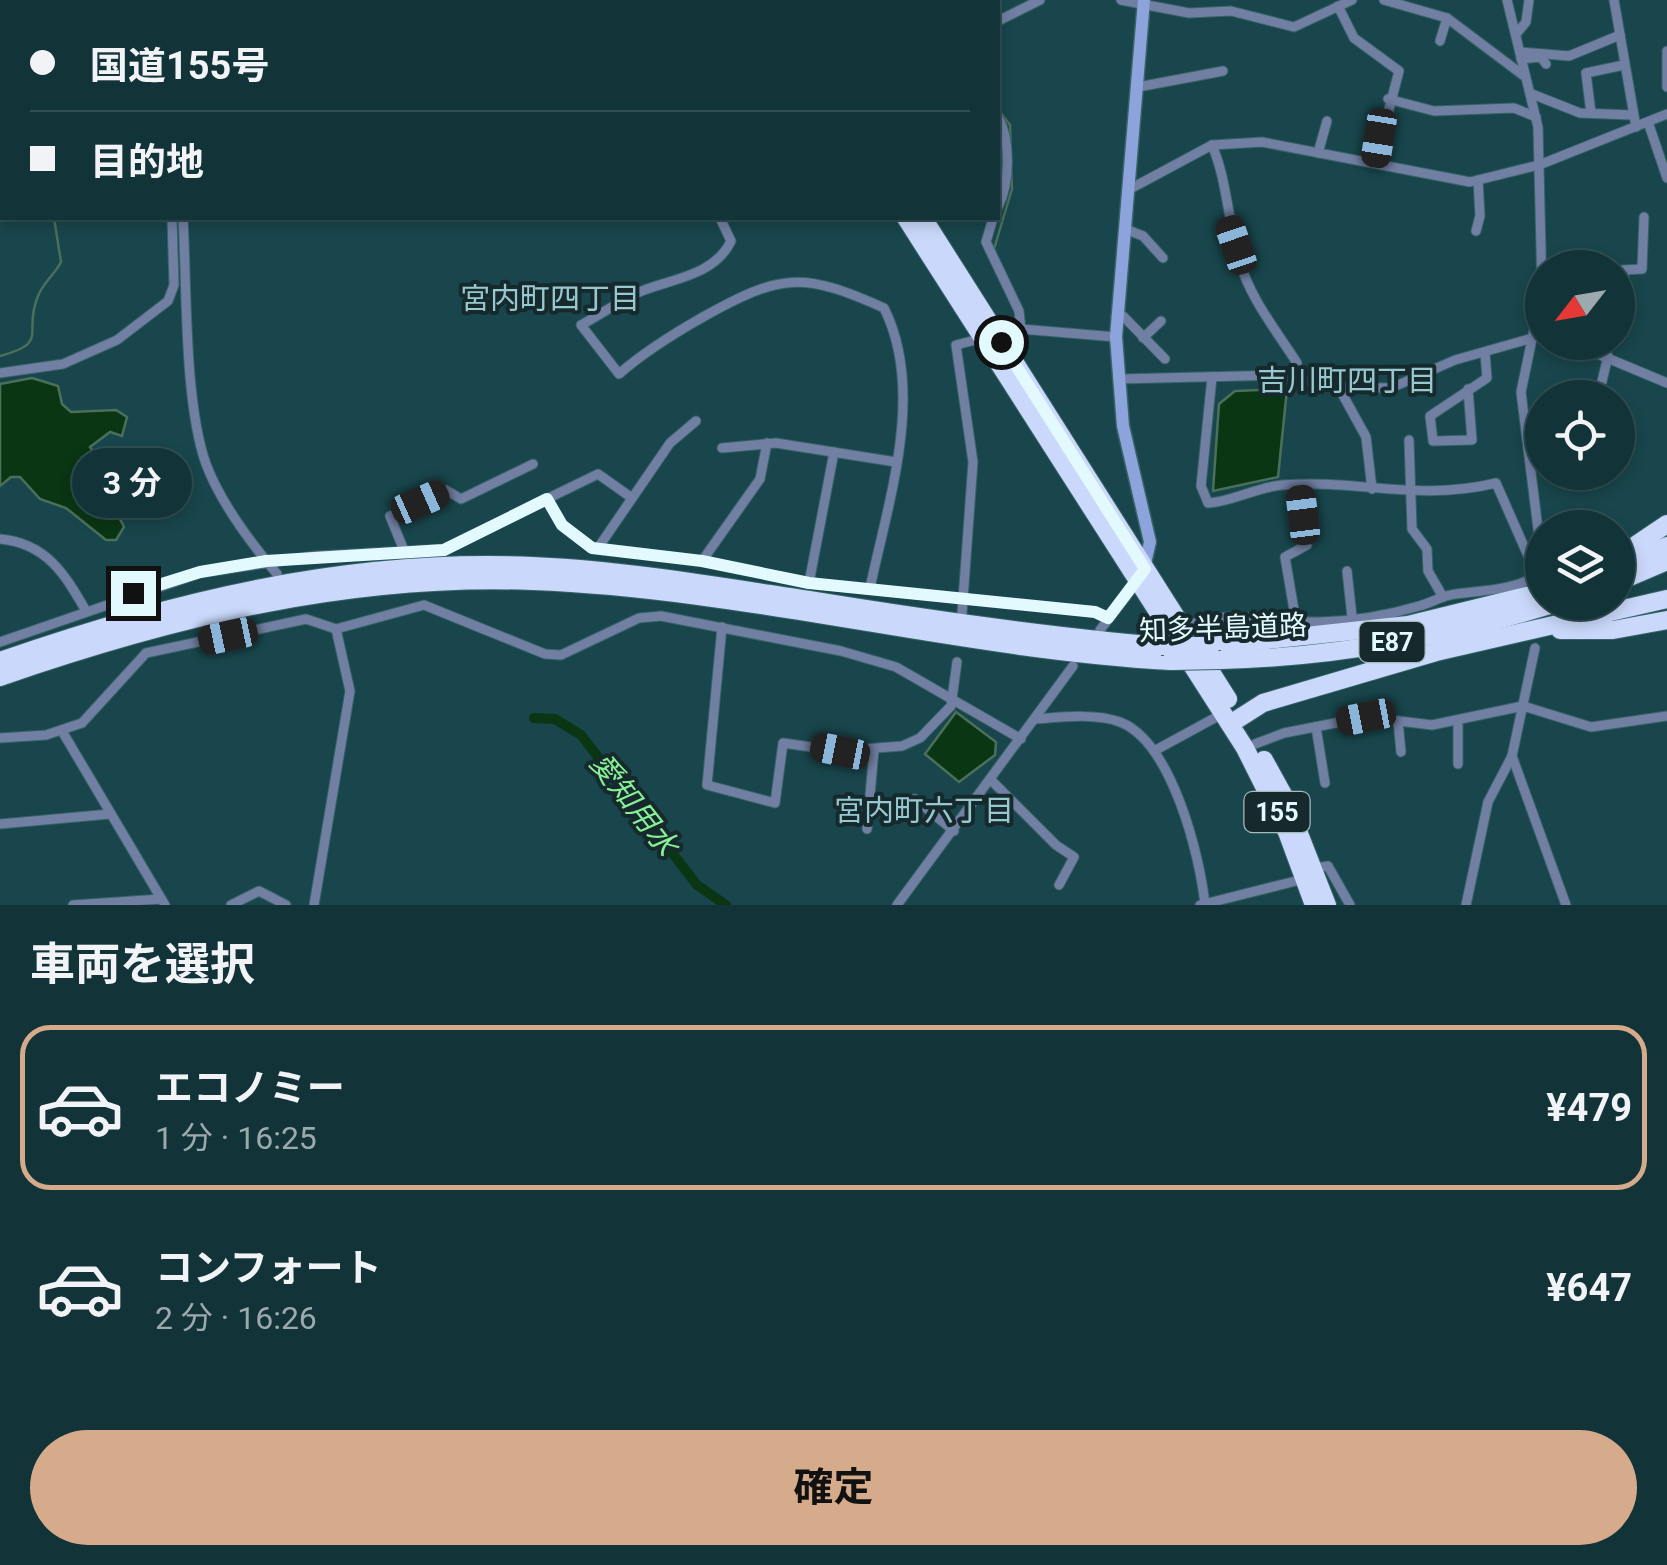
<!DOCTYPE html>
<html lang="ja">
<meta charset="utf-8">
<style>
body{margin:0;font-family:Roboto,"Noto Sans JP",sans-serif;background:#1f3f44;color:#f1f3f6;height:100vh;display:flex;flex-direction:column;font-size:38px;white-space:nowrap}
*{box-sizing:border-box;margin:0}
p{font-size:32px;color:#9caaae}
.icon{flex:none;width:55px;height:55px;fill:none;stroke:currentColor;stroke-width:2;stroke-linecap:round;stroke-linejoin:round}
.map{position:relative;height:905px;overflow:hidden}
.side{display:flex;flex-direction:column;background:#123439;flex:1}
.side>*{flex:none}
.banner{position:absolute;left:0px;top:0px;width:1000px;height:220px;box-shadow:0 5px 15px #0003,0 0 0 2px #314f53;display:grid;align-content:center;height:220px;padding:0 30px;background:#123439}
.needle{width:65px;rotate:239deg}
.tools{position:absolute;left:1525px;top:250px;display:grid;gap:20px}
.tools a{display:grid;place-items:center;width:110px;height:110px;border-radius:50%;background:#123439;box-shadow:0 5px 15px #0003,0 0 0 2px #314f53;font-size:50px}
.end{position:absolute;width:45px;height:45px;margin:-22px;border:12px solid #e2f9fd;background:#111;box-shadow:0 0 0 5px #111}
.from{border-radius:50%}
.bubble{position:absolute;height:70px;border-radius:35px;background:#123439;box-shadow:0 5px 15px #0003,0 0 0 2px #314f53;font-size:32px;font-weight:700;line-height:70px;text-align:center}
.car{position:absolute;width:30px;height:60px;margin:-30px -15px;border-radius:12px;box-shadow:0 0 8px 2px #0007;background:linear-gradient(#222 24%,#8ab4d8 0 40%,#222 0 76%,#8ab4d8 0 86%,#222 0)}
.banner b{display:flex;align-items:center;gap:35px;height:95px;font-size:38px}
.banner b+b{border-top:2px solid #314f53}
.banner i{width:25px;height:25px;background:#f1f3f6}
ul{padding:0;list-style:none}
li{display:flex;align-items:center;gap:30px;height:165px;margin:0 20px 15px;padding:0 10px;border:5px solid transparent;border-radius:30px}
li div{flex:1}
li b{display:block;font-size:38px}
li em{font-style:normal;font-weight:700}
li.current{border-color:#d6ab8b}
li>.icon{width:90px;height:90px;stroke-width:1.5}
h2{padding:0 30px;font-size:45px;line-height:120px}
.cta{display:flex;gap:20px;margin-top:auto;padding:20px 30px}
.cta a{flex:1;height:115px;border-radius:60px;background:#d6ab8b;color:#111;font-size:40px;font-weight:700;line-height:115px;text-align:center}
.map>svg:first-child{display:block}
.water{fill:#0a3614;stroke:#4b705a;stroke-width:2.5}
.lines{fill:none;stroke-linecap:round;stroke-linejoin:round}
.stream{stroke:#4b705a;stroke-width:2.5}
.canal{stroke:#0a3614;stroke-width:10}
.street-casing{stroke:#386368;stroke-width:11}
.secondary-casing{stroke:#386368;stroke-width:15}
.highway-casing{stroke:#386368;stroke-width:20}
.street{stroke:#717fa3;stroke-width:9}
.secondary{stroke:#8ca3db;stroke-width:12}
.highway{stroke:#cad9fb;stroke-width:18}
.highway-bridge-casing{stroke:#386368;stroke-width:20;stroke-linecap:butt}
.highway-bridge{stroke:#cad9fb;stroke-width:18}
.route{stroke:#e2f9fd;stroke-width:12}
.labels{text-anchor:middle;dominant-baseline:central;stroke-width:8;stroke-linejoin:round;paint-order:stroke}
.shield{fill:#16292c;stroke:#a5bbbe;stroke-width:2.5}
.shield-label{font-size:25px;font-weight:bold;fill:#e2f9fd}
.street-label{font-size:28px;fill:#e2f9fd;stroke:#16292c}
.neighbourhood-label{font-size:30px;fill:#98c8cf;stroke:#16292c}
.water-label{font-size:30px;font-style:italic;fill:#87ef95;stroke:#16292c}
</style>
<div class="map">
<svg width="1667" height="905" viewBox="0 0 1667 905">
<rect width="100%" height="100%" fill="#18464c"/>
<g class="water">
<polygon points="32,378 58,386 62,404 71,412 116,410 127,417 122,436 110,432 90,447 105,469 103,486 124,527 116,540 106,540 66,508 40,499 20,477 11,477 0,486 0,384"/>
<polygon points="1287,389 1278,477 1213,491 1219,404 1235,391"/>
<polygon points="956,712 996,742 995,755 959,782 925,754"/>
</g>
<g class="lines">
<g class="stream">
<polyline points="896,0 897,2"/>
<polyline points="117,2 119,0"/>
<polyline points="998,109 1010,125 1011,158"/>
<polyline points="0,161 2,160"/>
<polyline points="994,249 1012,189 1011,166"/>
<path d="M 0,356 C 51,342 22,334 38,296 C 43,283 55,274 61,262 L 54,218"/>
</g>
<polyline class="canal" points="534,718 555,719 581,735 697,885 726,905"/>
<g class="street-casing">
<g id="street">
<polyline points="171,0 172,2"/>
<polyline points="492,0 494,2"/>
<polyline points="903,0 904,2"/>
<polyline points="991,0 992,2"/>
<polyline points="1121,0 1189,13 1231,11 1294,27 1352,0"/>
<polyline points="1384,0 1447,18 1524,76"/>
<polyline points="1507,0 1538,127 1542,291 1521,392 1542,561"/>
<polyline points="1614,0 1636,127"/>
<polyline points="180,2 184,0"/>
<polyline points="364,2 366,0"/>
<polyline points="506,2 510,0"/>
<polyline points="813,2 817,0"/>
<polyline points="969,2 976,0"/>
<polyline points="1338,6 1354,38 1399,71 1375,163"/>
<polyline points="998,21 1040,0"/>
<polyline points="1517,33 1526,22 1529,0"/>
<polyline points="1440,41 1447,18"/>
<polyline points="1667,51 1667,87"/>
<polyline points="1520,52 1569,56 1620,35"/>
<polyline points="1521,59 1541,57 1546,64"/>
<polyline points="1138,87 1223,71"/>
<polyline points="1532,94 1580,113 1631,115"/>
<polyline points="1388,99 1434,111 1514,108 1536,117"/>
<polyline points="1591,113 1586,73 1624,65"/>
<path d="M 998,117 C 1011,141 1010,183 998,207"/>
<polyline points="1648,122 1667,178"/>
<path d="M 1212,145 C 1227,180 1228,221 1239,259 C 1249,297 1276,330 1297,363 L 1295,376"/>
<polyline points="1318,153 1327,121"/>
<polyline points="1130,189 1212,145 1262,142 1470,182 1539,165 1667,114"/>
<path d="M 183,218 C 187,287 184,402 206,464 C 221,504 250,542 277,574"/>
<path d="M 720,218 L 731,241 C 714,277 668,279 637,293 C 618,302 600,315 581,325 L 619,374 C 644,352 673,334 703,317 C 780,274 802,271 884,308 C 926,392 888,502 870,588"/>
<polyline points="993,218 986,242 1019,311 1021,329"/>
<polyline points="1125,229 1143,236 1163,258"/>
<polyline points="1476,231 1480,216 1478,180"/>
<polyline points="1610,268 1625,272 1618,303"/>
<polyline points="1622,270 1642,269 1644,217"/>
<polyline points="1116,316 1123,316 1165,359"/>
<polyline points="1143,338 1161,321"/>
<polyline points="1001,342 1021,329 1116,337"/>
<polyline points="1569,342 1667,383"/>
<polyline points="0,373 63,364 117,340 168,301 174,285 172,218"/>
<polyline points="1118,379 1283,375 1336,387 1391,388 1455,360 1529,339"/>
<polyline points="1339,388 1366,437 1372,489"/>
<polyline points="1468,389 1472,440 1433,441 1430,416 1487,378 1485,353"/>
<polyline points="1598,398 1608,356"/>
<polyline points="1409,440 1412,529 1427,549 1428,571 1443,597"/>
<polyline points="1618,444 1630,439"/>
<polyline points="722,448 776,443 896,462"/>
<polyline points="547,499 562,525 592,547 702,561 809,583 1095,612 1108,618"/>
<path d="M 0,539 C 46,543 65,574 86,611"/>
<polyline points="598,548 670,443 696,421"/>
<polyline points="405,553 390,516 446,490 461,499 533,464"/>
<polyline points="702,561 760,479 767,443"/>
<polyline points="1347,571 1352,617"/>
<polyline points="809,583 834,452"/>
<polyline points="962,613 973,462 956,345 983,338"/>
<polyline points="1296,622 1285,557 1307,545 1300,485"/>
<polyline points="722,627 707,785 775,803 783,743 839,751 902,746 920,738 951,706 957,662"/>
<path d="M 1184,628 C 1224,606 1275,624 1320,622 C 1352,621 1389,615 1419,606 C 1431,603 1443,595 1456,594 C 1484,590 1510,591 1537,576 L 1496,483 C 1417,502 1358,479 1282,485 C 1257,487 1231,502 1208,503 L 1201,486 L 1212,377"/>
<polyline points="1100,630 1138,581"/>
<polyline points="0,642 200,573 315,556 444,549 598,474 632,498"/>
<path d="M 1036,719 C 1061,717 1096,713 1120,722 C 1172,742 1200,856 1205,905"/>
<polyline points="1398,721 1401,752"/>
<polyline points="1316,727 1325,783"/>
<polyline points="62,731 165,905"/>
<polyline points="0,738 46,735 82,723 146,653 306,619 336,629 424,605 545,654 561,655 639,618 661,616 841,651 896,667 1021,739"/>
<polyline points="1255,744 1284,733 1366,717 1432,725 1523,706 1591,727 1667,716"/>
<polyline points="1154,751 1222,714"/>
<polyline points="1512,756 1566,905"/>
<polyline points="1458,764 1458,722"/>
<polyline points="992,781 1056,845 1074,857 1059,885"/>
<polyline points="869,806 915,799 954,831"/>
<polyline points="0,824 110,814"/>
<polyline points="867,829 874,750"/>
<polyline points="1315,868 1328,866 1350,905"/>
<polyline points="73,905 161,899"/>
<polyline points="231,905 259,891 286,905"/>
<polyline points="314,905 350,691 336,629"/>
<polyline points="897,905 1073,666"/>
<polyline points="1200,905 1304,879"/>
<polyline points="1466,905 1488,802 1512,756 1535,648"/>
</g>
</g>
<g class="secondary-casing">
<polyline id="secondary" points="1143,572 1150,542 1123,426 1116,337 1144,0"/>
</g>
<g class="highway-casing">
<g id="highway">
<polyline points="769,0 771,2"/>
<polyline points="786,0 788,2"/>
<polyline points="906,218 1245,748 1287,832 1314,905"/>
<polyline points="923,218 1228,699"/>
<polyline points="1618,557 1667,524"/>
<polyline points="1627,563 1667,546"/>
<polyline points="1618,582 1667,561"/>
<polyline points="1560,630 1613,630 1667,620"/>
<polyline points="1211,646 1408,625 1542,592"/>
<path d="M 1221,660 C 1336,657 1450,636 1560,602"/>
<path d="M 0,661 C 172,601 348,558 532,566 C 625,570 717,586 809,600 C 926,619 1043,636 1161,646"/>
<path d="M 0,677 C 173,617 349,574 533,581 C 747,589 956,649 1171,661"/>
<polyline points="1230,724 1263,703 1436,652 1667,599"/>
<polyline points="1264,760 1285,798 1327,905"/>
</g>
</g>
<use href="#street" class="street"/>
<use href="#secondary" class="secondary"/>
<use href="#highway" class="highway"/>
<g class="highway-bridge-casing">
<g id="highway-bridge">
<polyline points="1161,646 1211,646"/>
<polyline points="1171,661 1221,660"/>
</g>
</g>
<use href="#highway-bridge" class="highway-bridge"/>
</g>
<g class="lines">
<polyline class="route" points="133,593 200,572 266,561 444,550 547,499 562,525 592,548 702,561 809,583 1095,612 1108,618 1145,569 1001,342"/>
</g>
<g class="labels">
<g class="shield">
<rect x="1359.5" y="622" width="65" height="40" rx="8"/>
<rect x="1244.5" y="792" width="65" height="40" rx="8"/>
</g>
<g class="shield-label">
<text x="1392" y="642">E87</text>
<text x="1277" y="812">155</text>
</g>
<g class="street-label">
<text transform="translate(1223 628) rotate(-2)">知多半島道路</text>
</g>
<g class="neighbourhood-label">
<text x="550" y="298">宮内町四丁目</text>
<text x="1347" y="380">吉川町四丁目</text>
<text x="924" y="810">宮内町六丁目</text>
</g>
<g class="water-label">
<text transform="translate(634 804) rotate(52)">愛知用水</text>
</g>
</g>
</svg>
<div class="tools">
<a><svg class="needle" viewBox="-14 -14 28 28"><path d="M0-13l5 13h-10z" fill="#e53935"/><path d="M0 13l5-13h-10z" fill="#9caaae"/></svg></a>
<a><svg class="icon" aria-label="locate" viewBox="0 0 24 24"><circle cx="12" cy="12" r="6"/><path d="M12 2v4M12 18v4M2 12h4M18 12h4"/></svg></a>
<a><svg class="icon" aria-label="layers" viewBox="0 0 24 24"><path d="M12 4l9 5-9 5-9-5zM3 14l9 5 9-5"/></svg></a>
</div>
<i class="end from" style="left:1001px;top:342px"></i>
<i class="end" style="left:133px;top:593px"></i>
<div class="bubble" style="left:72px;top:448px;width:120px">3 分</div>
<i class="car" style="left:1379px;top:138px;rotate:189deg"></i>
<i class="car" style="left:1236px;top:245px;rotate:341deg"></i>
<i class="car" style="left:420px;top:502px;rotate:66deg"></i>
<i class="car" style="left:1303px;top:515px;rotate:353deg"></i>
<i class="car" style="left:228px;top:636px;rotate:258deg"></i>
<i class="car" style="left:1366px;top:717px;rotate:259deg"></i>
<i class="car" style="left:840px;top:751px;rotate:281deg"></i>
<div class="banner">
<b><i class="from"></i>国道155号</b>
<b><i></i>目的地</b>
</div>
</div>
<section class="side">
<h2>車両を選択</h2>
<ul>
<li class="current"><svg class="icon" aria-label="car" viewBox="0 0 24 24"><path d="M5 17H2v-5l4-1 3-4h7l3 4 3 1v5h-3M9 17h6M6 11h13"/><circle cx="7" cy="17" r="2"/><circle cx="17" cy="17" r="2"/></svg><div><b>エコノミー</b><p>1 分 · 16:25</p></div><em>¥479</em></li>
<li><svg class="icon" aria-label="car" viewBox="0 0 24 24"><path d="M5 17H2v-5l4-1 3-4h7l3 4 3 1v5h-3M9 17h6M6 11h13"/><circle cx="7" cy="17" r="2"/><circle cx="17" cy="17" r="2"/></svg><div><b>コンフォート</b><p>2 分 · 16:26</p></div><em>¥647</em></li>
</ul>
<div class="cta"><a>確定</a></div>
</section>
